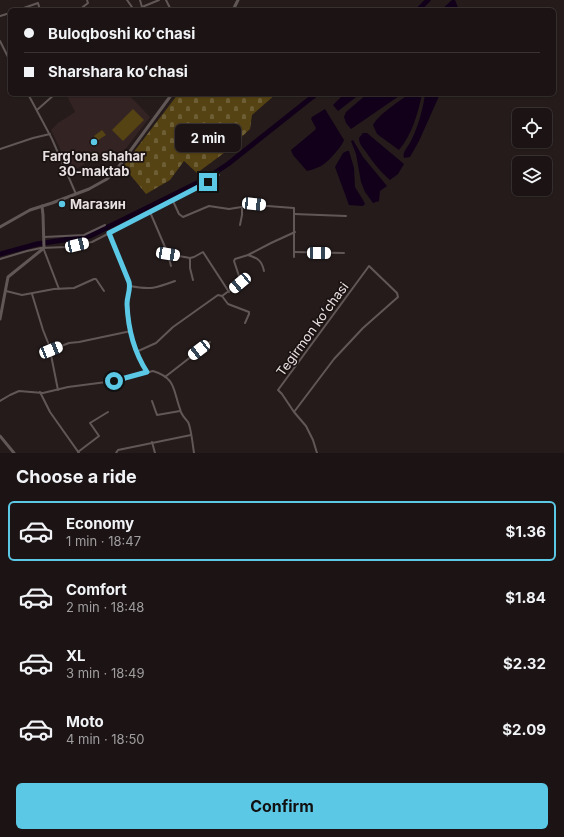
<!DOCTYPE html>
<meta charset="utf-8">
<style>
body{margin:0;font-family:Inter,sans-serif;background:#292122;color:#f1f3f6;height:100vh;display:flex;flex-direction:column;font-size:15px;white-space:nowrap}
*{box-sizing:border-box;margin:0}
p{font-size:13px;color:#a09ea0}
.icon{flex:none;width:22px;height:22px;fill:none;stroke:currentColor;stroke-width:2;stroke-linecap:round;stroke-linejoin:round}
.map{position:relative;height:453px;overflow:hidden}
.drawer{display:flex;flex-direction:column;background:#1c1414;flex:1}
.drawer>*{flex:none}
.guide{position:absolute;left:8px;top:8px;width:548px;height:88px;border-radius:6px;box-shadow:0 1px 3px #0004,0 0 0 1px #3a3334;display:grid;align-content:center;height:88px;padding:0 16px;background:#1c1414}
.fabs{position:absolute;left:512px;top:108px;display:grid;gap:8px}
.fabs a{display:grid;place-items:center;width:40px;height:40px;border-radius:6px;background:#1c1414;box-shadow:0 1px 3px #0004,0 0 0 1px #3a3334;font-size:20px}
.end{position:absolute;width:18px;height:18px;margin:-9px;border:5px solid #5bc8e6;background:#111;box-shadow:0 0 0 2px #111}
.from{border-radius:50%}
.bubble{position:absolute;height:28px;border-radius:6px;background:#1c1414;box-shadow:0 1px 3px #0004,0 0 0 1px #3a3334;font-size:13px;font-weight:700;line-height:28px;text-align:center}
.car{position:absolute;width:12px;height:24px;margin:-12px -6px;border-radius:5px;box-shadow:0 0 3px 1px #0007;background:linear-gradient(#fff 24%,#345 0 40%,#fff 0 76%,#345 0 86%,#fff 0)}
.guide b{display:flex;align-items:center;gap:14px;height:38px;font-size:15px}
.guide b+b{border-top:1px solid #3a3334}
.guide i{width:10px;height:10px;background:#f1f3f6}
ul{padding:0;list-style:none}
li{display:flex;align-items:center;gap:12px;height:60px;margin:0 8px 6px;padding:0 8px;border:2px solid transparent;border-radius:6px}
li div{flex:1}
li b{display:block;font-size:15px}
li em{font-style:normal;font-weight:700}
li.selected{border-color:#5bc8e6}
li>.icon{width:36px;height:36px;stroke-width:1.5}
h2{padding:0 16px;font-size:18px;line-height:48px}
.button{display:flex;gap:8px;margin-top:auto;padding:8px 16px}
.button a{flex:1;height:46px;border-radius:6px;background:#5bc8e6;color:#111;font-size:16px;font-weight:700;line-height:46px;text-align:center}
.map>svg:first-child{display:block}
.built{fill:#332322}
.cemetery{fill:url(#cemetery-stones)}
.garden{fill:#564313}
.water{fill:#12001a}
.lines{fill:none;stroke-linecap:round;stroke-linejoin:round}
.river{stroke:#12001a;stroke-width:5}
.minor{stroke:#625757;stroke-width:2}
.tertiary{stroke:#625757;stroke-width:3}
.secondary{stroke:#625757;stroke-width:3}
.route{stroke:#5bc8e6;stroke-width:5}
.poi-dot{fill:#5bc8e6;stroke:#1b1212;stroke-width:1.5}
.labels{text-anchor:middle;dominant-baseline:central;stroke-width:3.5;stroke-linejoin:round;paint-order:stroke}
.poi-label{font-size:13px;font-weight:bold;fill:#e8e1e1;stroke:#1b1212}
.street-label{font-size:13px;fill:#e8e1e1;stroke:#1b1212}
</style>
<div class="map">
<svg width="564" height="453" viewBox="0 0 564 453">
<defs>
<pattern id="cemetery-stones" width="16" height="16" patternUnits="userSpaceOnUse"><rect width="16" height="16" fill="#564313"/><path d="M2 7V4a2 2 0 0 1 4 0v3zM10 15v-3a2 2 0 0 1 4 0v3z" fill="#6e5e35"/></pattern>
</defs>
<rect width="100%" height="100%" fill="#251b1b"/>
<polygon class="built" points="66,94 128,94 150,117 117,160 113,156 111,157 109,153 100,158 98,156 71,172 51,130 58,123 75,112"/>
<polygon class="cemetery" points="178,94 276,94 252,115 250,129 228,150 197,173 184,161 170,180 146,194 123,166"/>
<g class="garden">
<polygon points="133,109 144,120 123,141 112,130"/>
<polygon points="102,130 106,135 97,141 94,136"/>
</g>
<g class="water">
<polygon points="452,0 455,0 459,10 441,10"/>
<polygon points="344,94 360,94 338,111 333,105"/>
<polygon points="367,94 402,94 351,129 346,123 344,117 346,112"/>
<path d="M 409,94 L 422,94 C 418,113 412,135 399,150 L 377,134 L 373,125 C 379,114 398,102 409,94 Z"/>
<path d="M 425,94 L 440,94 L 419,141 L 410,157 L 404,158 C 402,152 408,147 411,141 C 418,127 423,109 425,94 Z"/>
<path d="M 325,109 L 344,140 C 343,145 329,161 324,164 C 321,167 311,170 307,171 L 293,155 L 291,150 L 315,130 L 316,128 L 311,119 L 312,117 Z"/>
<path d="M 363,133 L 367,133 L 404,164 L 398,174 L 390,180 C 381,172 375,165 368,155 C 365,149 359,146 359,138 Z"/>
<polygon points="353,140 363,157 387,186 380,191 379,201 373,203 365,192 361,182 356,154 351,141"/>
<polygon points="347,151 349,151 354,168 355,187 363,200 365,204 363,206 349,205 335,167 343,153"/>
</g>
<g class="lines">
<g class="river">
<polyline points="418,10 428,0"/>
<polyline points="0,254 37,244 90,236 177,193 207,178 228,164 316,94"/>
</g>
<g class="minor">
<polyline points="127,0 134,10"/>
<polyline points="140,0 142,7 141,10"/>
<polyline points="166,0 171,10"/>
<polyline points="142,7 159,0"/>
<polyline points="18,10 38,3 40,10"/>
<polyline points="79,10 88,3 87,0"/>
<polyline points="0,16 10,13"/>
<polyline points="0,41 10,61"/>
<polyline points="28,94 52,139 76,194"/>
<polyline points="37,110 55,94"/>
<polyline points="0,149 33,138 50,134"/>
<polyline points="173,201 179,214 183,217 209,206 229,209 254,205 294,208 294,257"/>
<polyline points="150,212 168,254 171,266"/>
<polyline points="294,214 346,216"/>
<polyline points="240,225 242,215 242,207"/>
<path d="M 109,233 L 129,282 C 131,289 127,296 127,304 C 128,327 134,352 147,372"/>
<polyline points="44,237 84,235 105,225"/>
<polyline points="44,250 59,289"/>
<polyline points="294,252 344,253"/>
<polyline points="168,254 190,258 194,257 203,252 229,292"/>
<path d="M 248,255 C 258,258 262,261 264,271"/>
<polyline points="190,258 190,268 193,280"/>
<polyline points="0,259 27,251 41,248 66,247 92,242 197,188 219,175"/>
<path d="M 130,286 C 151,290 156,288 175,281"/>
<polyline points="6,291 22,295 54,289 74,288 94,279 96,279 104,291"/>
<polyline points="32,294 43,330 51,350 51,355 58,390"/>
<polyline points="222,296 228,304 249,312 249,314 245,323"/>
<polyline points="51,350 69,343 79,342 131,331"/>
<polyline points="136,352 156,343 173,327 218,295 222,296 241,282 234,261 235,259 248,255 271,243 295,232"/>
<polyline points="165,377 210,342"/>
<polyline points="40,392 50,412 79,453"/>
<path d="M 0,401 L 10,395 L 19,391 L 43,393 L 68,387 L 114,381 L 153,371 C 176,378 173,390 180,409 C 181,415 185,418 188,422 C 191,427 193,447 194,453"/>
<polyline points="152,401 157,415 180,411"/>
<polyline points="294,412 334,359 363,328 398,297 397,293 369,266 278,390 282,394 294,412 306,426 313,440 317,453"/>
<polyline points="152,442 155,453"/>
<polyline points="78,452 99,436 90,423 108,412"/>
<polyline points="116,453 118,450 191,435"/>
</g>
<g class="tertiary">
<polyline points="0,319 8,277 44,248 43,215 42,206"/>
<polyline points="0,436 14,453"/>
</g>
<g class="secondary">
<polyline points="233,10 238,0"/>
<polyline points="0,227 30,210 52,203 89,189 107,179 117,169 172,94"/>
</g>
</g>
<g class="lines">
<path class="route" d="M 114,381 L 147,372 C 134,352 128,327 127,304 C 127,296 131,289 129,282 L 109,233 L 208,182"/>
</g>
<g class="poi-dot">
<circle cx="94" cy="142" r="4"/>
<circle cx="62" cy="204" r="4"/>
</g>
<g class="labels">
<g class="poi-label">
<text x="94" y="156">Farg'ona shahar<tspan x="94" dy="15">30-maktab</tspan></text>
<text x="70" y="204" text-anchor="start">Магазин</text>
</g>
<g class="street-label">
<text transform="translate(312 329) rotate(-54)">Tegirmon koʻchasi</text>
</g>
</g>
</svg>
<div class="fabs">
<a><svg class="icon" aria-label="locate" viewBox="0 0 24 24"><circle cx="12" cy="12" r="6"/><path d="M12 2v4M12 18v4M2 12h4M18 12h4"/></svg></a>
<a><svg class="icon" aria-label="layers" viewBox="0 0 24 24"><path d="M12 4l9 5-9 5-9-5zM3 14l9 5 9-5"/></svg></a>
</div>
<i class="end from" style="left:114px;top:381px"></i>
<i class="end" style="left:208px;top:182px"></i>
<div class="bubble" style="left:175px;top:124px;width:66px">2 min</div>
<i class="car" style="left:254px;top:204px;rotate:96deg"></i>
<i class="car" style="left:77px;top:245px;rotate:77deg"></i>
<i class="car" style="left:319px;top:253px;rotate:91deg"></i>
<i class="car" style="left:168px;top:254px;rotate:99deg"></i>
<i class="car" style="left:240px;top:283px;rotate:230deg"></i>
<i class="car" style="left:51px;top:350px;rotate:68deg"></i>
<i class="car" style="left:199px;top:350px;rotate:232deg"></i>
<div class="guide">
<b><i class="from"></i>Buloqboshi koʻchasi</b>
<b><i></i>Sharshara koʻchasi</b>
</div>
</div>
<section class="drawer">
<h2>Choose a ride</h2>
<ul>
<li class="selected"><svg class="icon" aria-label="car" viewBox="0 0 24 24"><path d="M5 17H2v-5l4-1 3-4h7l3 4 3 1v5h-3M9 17h6M6 11h13"/><circle cx="7" cy="17" r="2"/><circle cx="17" cy="17" r="2"/></svg><div><b>Economy</b><p>1 min · 18:47</p></div><em>$1.36</em></li>
<li><svg class="icon" aria-label="car" viewBox="0 0 24 24"><path d="M5 17H2v-5l4-1 3-4h7l3 4 3 1v5h-3M9 17h6M6 11h13"/><circle cx="7" cy="17" r="2"/><circle cx="17" cy="17" r="2"/></svg><div><b>Comfort</b><p>2 min · 18:48</p></div><em>$1.84</em></li>
<li><svg class="icon" aria-label="car" viewBox="0 0 24 24"><path d="M5 17H2v-5l4-1 3-4h7l3 4 3 1v5h-3M9 17h6M6 11h13"/><circle cx="7" cy="17" r="2"/><circle cx="17" cy="17" r="2"/></svg><div><b>XL</b><p>3 min · 18:49</p></div><em>$2.32</em></li>
<li><svg class="icon" aria-label="car" viewBox="0 0 24 24"><path d="M5 17H2v-5l4-1 3-4h7l3 4 3 1v5h-3M9 17h6M6 11h13"/><circle cx="7" cy="17" r="2"/><circle cx="17" cy="17" r="2"/></svg><div><b>Moto</b><p>4 min · 18:50</p></div><em>$2.09</em></li>
</ul>
<div class="button"><a>Confirm</a></div>
</section>
